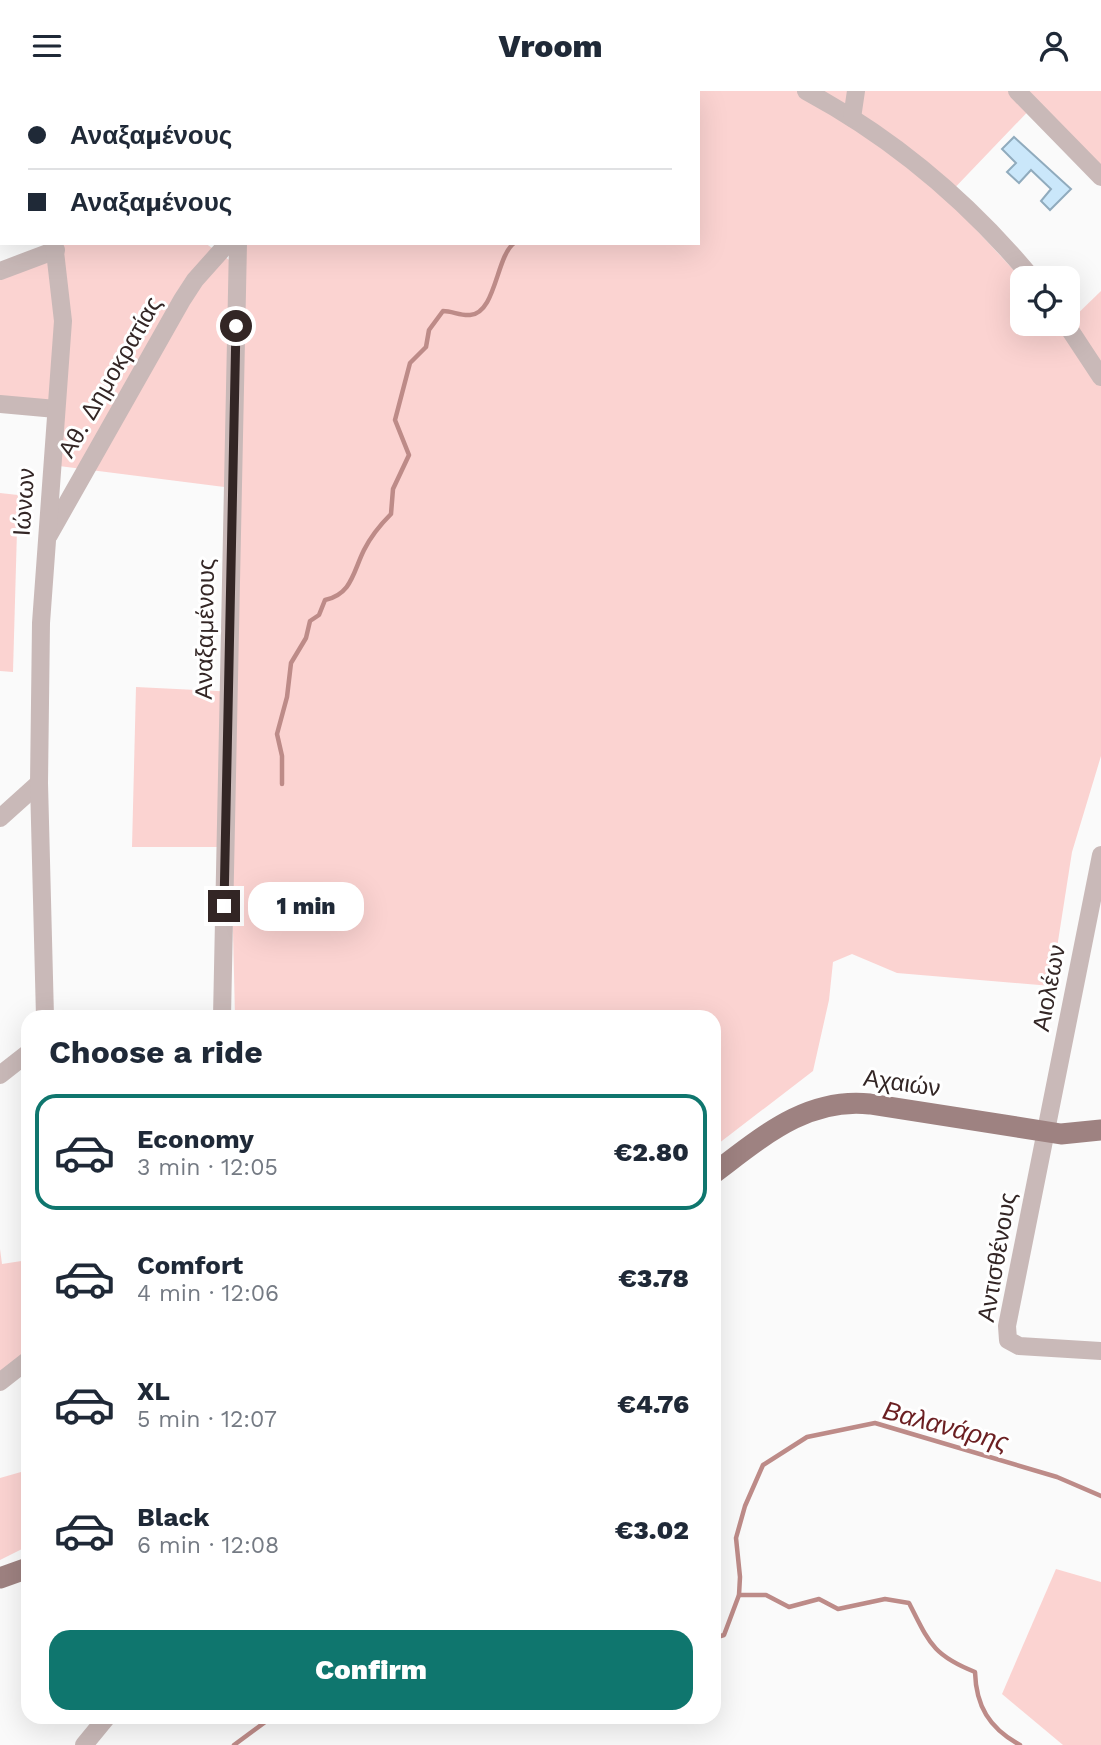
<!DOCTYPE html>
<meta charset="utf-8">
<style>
body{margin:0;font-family:"Work Sans",sans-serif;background:#f6f6f7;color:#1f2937;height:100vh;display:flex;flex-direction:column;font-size:26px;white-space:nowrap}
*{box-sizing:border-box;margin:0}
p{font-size:23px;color:#747a83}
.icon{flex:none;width:38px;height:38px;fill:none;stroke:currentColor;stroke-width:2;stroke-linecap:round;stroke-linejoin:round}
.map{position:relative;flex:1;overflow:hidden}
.details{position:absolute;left:21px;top:919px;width:700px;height:714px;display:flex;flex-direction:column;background:#fff;border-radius:21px;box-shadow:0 7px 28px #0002}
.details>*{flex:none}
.guide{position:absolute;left:0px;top:0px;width:700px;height:154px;box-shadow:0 7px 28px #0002;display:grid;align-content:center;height:154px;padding:0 28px;background:#fff}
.buttons{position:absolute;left:1010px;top:175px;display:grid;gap:14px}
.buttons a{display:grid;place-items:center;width:70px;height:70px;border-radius:14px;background:#fff;box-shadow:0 7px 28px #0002;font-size:35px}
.end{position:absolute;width:32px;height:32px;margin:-16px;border:9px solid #332625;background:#fff;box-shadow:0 0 0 4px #fff}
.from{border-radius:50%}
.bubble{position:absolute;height:49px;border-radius:21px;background:#fff;box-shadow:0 7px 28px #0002;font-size:23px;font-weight:800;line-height:49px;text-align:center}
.guide b{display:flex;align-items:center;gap:24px;height:66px;font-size:26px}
.guide b+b{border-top:2px solid #e0e1e3}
.guide i{width:18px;height:18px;background:#1f2937}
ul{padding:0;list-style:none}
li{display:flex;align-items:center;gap:21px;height:116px;margin:0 14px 10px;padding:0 14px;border:4px solid transparent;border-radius:21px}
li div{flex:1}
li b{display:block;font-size:26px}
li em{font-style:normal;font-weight:800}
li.selected{border-color:#0f766e}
li>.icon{width:63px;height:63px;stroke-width:1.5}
h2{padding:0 28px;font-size:32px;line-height:84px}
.button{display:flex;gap:14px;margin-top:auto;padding:14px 28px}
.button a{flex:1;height:80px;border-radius:21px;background:#0f766e;color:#fff;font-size:28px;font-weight:800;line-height:80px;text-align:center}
header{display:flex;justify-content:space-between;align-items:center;height:91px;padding:0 28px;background:#fff;font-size:32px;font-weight:800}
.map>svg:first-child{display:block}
.green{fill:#fbd3d1}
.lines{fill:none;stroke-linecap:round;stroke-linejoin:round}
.stream{stroke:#bd8b88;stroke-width:4.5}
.building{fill:#cae7fa;stroke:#90abbd;stroke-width:2}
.minor{stroke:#c9b9b8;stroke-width:18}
.major{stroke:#9e8281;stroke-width:21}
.route{stroke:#332625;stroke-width:9}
.labels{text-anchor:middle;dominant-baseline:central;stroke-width:6;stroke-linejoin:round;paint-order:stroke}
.street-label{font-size:24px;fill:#332625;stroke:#fff}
.water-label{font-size:26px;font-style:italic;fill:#6b1f22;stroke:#fff}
</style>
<header><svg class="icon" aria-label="menu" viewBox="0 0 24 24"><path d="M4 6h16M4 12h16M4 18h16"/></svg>Vroom<svg class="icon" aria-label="person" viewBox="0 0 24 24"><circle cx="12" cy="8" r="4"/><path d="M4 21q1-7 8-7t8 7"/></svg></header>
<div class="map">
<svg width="1101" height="1654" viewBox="0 0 1101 1654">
<rect width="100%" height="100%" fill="#fafafa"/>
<g class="green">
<polygon points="342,0 1101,0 1101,78 1037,11 946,106 1022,188 1022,233 1068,232 1101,200 1101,665 1072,761 1051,895 897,882 852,863 833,871 829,909 813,980 714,1056 714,926 235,926 231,756 132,756 136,596 237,601 240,398 59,375 60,314 0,305 0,183 60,152 205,152 245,180 244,152 698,152 698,2"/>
<polygon points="0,402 18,404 13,581 0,580"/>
<polygon points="0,1158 2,1173 28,1169 28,1259 0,1281"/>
<polygon points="28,1379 28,1455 0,1469 0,1387"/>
<polygon points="1056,1478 1101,1491 1101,1654 1063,1654 1002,1603"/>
</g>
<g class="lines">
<g class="stream">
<polyline points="694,2 695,0"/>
<path d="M 282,693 L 282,665 L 277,643 L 287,606 L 291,572 L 306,547 L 310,530 L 319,524 L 325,509 C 352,503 353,481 364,459 C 371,445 380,434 391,423 L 393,398 L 409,364 L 395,329 L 410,272 L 426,256 L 429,239 L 443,220 C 452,220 461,225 470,224 C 496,222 496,166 514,152"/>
<path d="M 739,1504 L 766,1504 L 789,1516 L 819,1508 L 838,1518 L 885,1508 L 909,1512 C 929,1551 932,1564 975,1581 C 976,1615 989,1637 1020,1654"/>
<polyline points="714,1547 724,1544 739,1504 740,1486 736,1447 745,1415 763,1374 807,1346 875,1332 1057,1386 1101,1405"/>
<polyline points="234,1654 272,1626"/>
</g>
</g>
<polygon class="building" points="1014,46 1071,98 1050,119 1041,110 1051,98 1031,79 1019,92 1007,81 1016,72 1002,58"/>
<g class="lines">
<g class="minor">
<path d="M 806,0 C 895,48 968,110 1032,187"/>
<polyline points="1017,0 1101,86"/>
<polyline points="100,2 101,0"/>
<polyline points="527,2 531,0"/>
<polyline points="0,12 2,16"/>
<polyline points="852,27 856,0"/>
<polyline points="0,180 56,159"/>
<polyline points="1066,233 1101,286"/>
<polyline points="0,313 56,318"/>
<polyline points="49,444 182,209 195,189 228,152"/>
<polyline points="0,727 39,692"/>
<polyline points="1101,764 1007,1235 1008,1249 1019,1255 1101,1260"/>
<polyline points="45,926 39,692 41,532 63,230 54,152"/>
<polyline points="222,926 238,152"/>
<polyline points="0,984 28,962"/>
<polyline points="0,1291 28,1269"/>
<polyline points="84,1654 107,1626"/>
</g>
<g class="major">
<path d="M 714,1082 C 762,1046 807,1006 870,1013 L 1061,1043 L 1101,1039"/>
<polyline points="0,1487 28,1477"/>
</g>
</g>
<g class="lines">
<polyline class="route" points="224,815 236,235"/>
</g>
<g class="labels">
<g class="street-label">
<text transform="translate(110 286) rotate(-60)">Αθ. Δημοκρατίας</text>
<text transform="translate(24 411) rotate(-86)">Ιώνων</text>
<text transform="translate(205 538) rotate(-89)">Αναξαμένους</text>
<text transform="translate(1049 897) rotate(-79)">Αιολέων</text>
<text transform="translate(902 992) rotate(8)">Αχαιών</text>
<text transform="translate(997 1166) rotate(-80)">Αντισθένους</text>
</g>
<g class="water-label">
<text transform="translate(946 1335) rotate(15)">Βαλανάρης</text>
</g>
</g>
</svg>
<div class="buttons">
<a><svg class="icon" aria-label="locate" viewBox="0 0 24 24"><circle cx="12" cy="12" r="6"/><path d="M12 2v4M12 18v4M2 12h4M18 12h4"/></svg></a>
</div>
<i class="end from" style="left:236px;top:235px"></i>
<i class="end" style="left:224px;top:815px"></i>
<div class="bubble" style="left:248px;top:791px;width:116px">1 min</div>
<div class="guide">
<b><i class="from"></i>Αναξαμένους</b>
<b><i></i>Αναξαμένους</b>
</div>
<section class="details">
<h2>Choose a ride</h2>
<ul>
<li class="selected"><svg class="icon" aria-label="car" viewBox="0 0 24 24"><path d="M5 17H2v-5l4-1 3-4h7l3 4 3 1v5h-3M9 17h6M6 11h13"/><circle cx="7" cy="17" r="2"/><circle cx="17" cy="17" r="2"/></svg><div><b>Economy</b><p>3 min · 12:05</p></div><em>€2.80</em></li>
<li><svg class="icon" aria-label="car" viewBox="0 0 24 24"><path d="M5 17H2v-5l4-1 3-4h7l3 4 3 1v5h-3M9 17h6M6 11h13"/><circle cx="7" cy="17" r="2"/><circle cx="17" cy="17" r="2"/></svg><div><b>Comfort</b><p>4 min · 12:06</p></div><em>€3.78</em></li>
<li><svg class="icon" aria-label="car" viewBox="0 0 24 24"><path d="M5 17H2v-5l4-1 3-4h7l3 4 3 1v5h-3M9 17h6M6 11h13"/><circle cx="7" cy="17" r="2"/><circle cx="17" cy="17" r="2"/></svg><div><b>XL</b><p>5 min · 12:07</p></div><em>€4.76</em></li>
<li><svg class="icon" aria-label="car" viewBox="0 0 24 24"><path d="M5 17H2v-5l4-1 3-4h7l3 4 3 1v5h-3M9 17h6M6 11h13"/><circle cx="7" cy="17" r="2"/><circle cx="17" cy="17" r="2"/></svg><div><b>Black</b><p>6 min · 12:08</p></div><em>€3.02</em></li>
</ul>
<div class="button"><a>Confirm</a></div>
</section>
</div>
